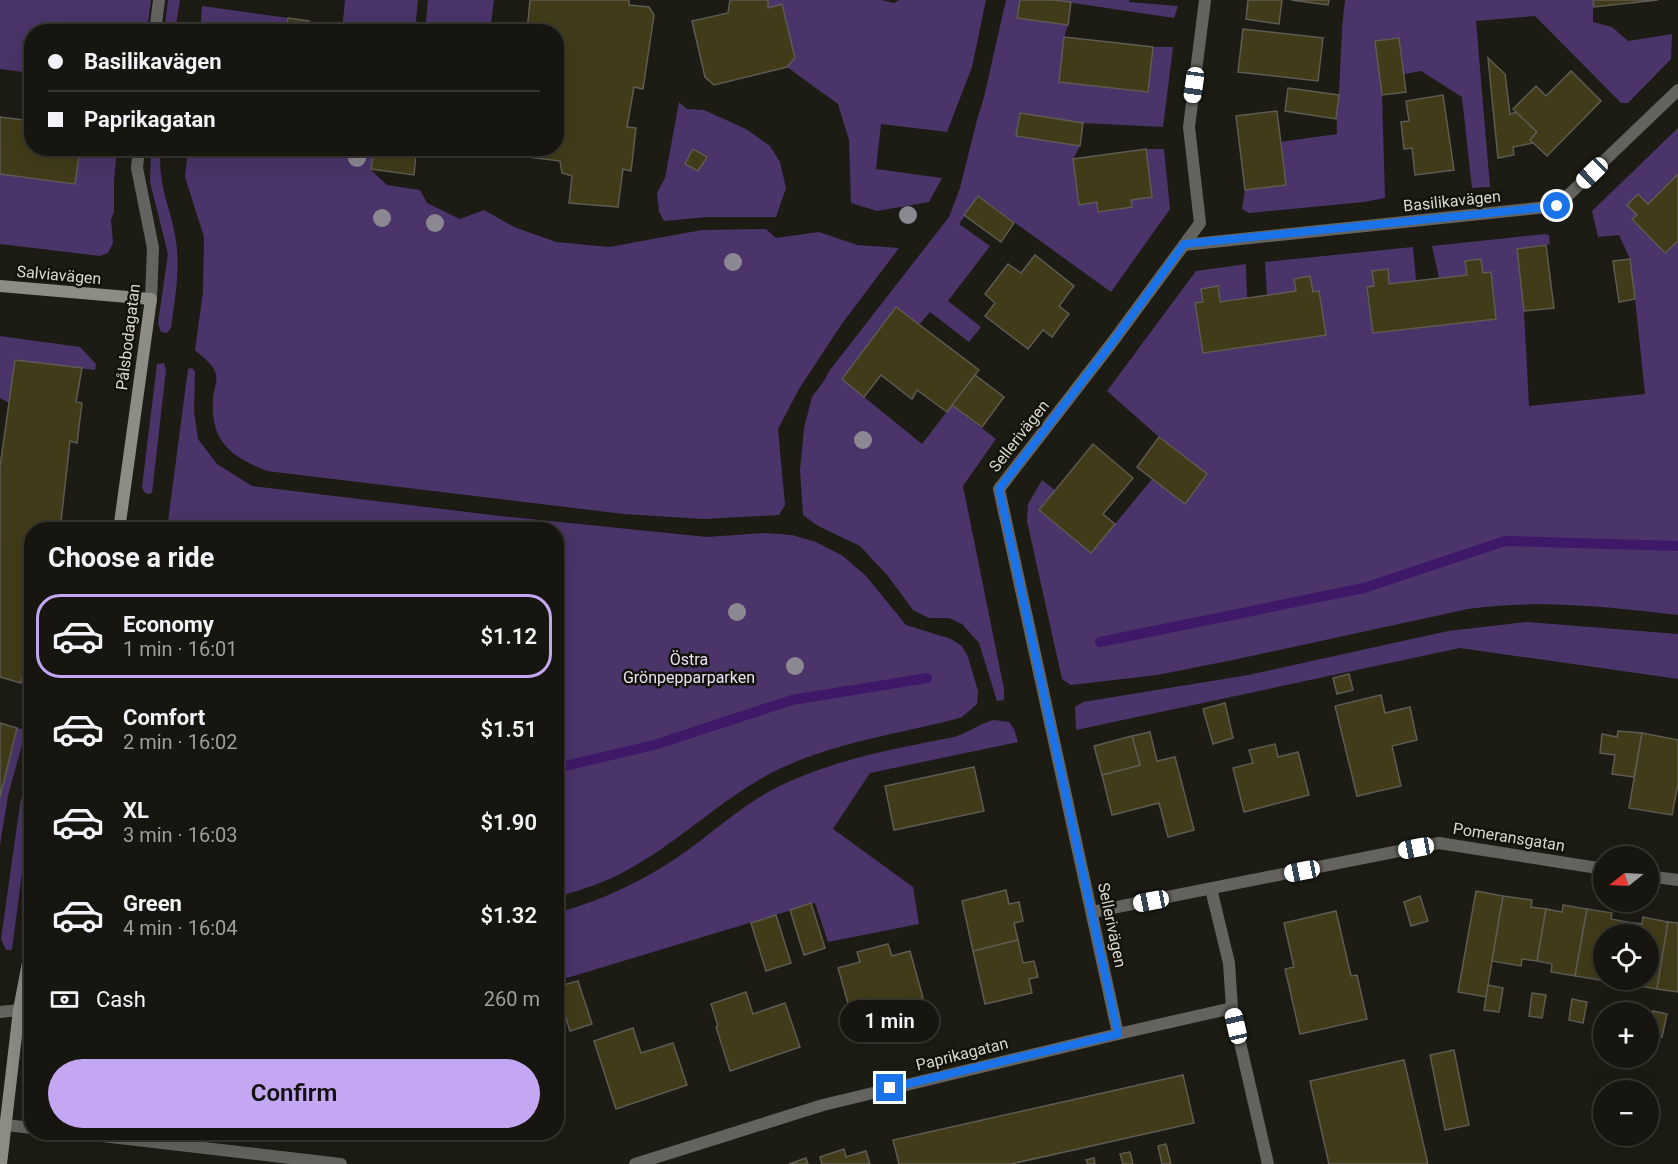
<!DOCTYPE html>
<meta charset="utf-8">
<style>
body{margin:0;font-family:Roboto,sans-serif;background:#1f1e18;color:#f1f3f6;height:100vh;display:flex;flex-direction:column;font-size:22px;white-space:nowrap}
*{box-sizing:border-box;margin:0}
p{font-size:20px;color:#9e9f9e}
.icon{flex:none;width:33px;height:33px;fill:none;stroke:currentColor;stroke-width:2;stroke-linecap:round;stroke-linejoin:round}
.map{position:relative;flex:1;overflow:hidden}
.sheet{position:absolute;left:24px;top:522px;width:540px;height:618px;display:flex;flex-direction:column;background:#16150f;border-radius:24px;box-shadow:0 6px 24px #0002,0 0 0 2px #35342f}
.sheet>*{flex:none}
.banner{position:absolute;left:24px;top:24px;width:540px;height:132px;border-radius:24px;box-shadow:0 6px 24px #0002,0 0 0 2px #35342f;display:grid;align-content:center;height:132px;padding:0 24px;background:#16150f}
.needle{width:39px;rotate:252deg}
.controls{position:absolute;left:1593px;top:846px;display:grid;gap:12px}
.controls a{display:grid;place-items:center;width:66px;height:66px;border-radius:50%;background:#16150f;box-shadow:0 6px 24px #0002,0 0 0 2px #35342f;font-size:30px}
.end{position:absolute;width:27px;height:27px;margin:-14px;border:8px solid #1a73e8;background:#fff;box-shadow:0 0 0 3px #fff}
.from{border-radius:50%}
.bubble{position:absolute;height:42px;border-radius:21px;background:#16150f;box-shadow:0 6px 24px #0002,0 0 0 2px #35342f;font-size:20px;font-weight:600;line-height:42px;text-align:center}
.car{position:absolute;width:18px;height:36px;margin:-18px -9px;border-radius:8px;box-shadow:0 0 4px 2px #0007;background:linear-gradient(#fff 24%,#345 0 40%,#fff 0 76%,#345 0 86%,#fff 0)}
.banner b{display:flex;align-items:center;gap:21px;height:57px;font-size:22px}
.banner b+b{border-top:2px solid #35342f}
.banner i{width:15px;height:15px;background:#f1f3f6}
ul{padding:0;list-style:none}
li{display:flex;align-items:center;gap:18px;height:84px;margin:0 12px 9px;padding:0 12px;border:3px solid transparent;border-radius:24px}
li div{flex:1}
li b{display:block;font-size:22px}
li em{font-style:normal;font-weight:600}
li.selected{border-color:#c3a7f2}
li>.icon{width:54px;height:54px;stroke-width:1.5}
h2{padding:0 24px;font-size:27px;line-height:72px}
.pay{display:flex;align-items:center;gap:15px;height:66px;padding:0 24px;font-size:22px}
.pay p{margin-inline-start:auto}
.primary-button{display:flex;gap:12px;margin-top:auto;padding:12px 24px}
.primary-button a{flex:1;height:69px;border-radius:36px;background:#c3a7f2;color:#111;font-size:24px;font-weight:600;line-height:69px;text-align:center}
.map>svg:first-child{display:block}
.green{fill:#4a3469}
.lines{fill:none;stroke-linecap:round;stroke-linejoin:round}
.stream{stroke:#3e1967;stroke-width:10}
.building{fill:#413b19;stroke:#5d5b52;stroke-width:1.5}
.street{stroke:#64635f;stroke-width:12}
.secondary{stroke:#8d8c85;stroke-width:12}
.tree{fill:#8c8891}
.route{stroke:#1a73e8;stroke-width:8}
.labels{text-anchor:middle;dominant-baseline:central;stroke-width:5;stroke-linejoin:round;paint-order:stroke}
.street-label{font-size:16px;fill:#d9d8d3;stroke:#14130b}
.park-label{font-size:16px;fill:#e7e0f7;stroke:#14130b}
</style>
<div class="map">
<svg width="1678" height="1164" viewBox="0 0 1678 1164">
<rect width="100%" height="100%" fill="#1d1c14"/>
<g class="green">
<polygon points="0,0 151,0 147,31 32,32 31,73 0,69"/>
<polygon points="168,0 180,0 175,31 164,31"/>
<polygon points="345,0 418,0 415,31 342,31"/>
<polygon points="428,0 494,0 490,31 425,31"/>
<polygon points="768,0 881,0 894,3 899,0 986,0 972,67 947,132 881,124 876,169 942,178 929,202 877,211 851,203 849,140 838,104 787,67 795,58 782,4 768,8"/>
<polygon points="1006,0 1020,0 1017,17 1068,25 1064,37 1059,82 1147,92 1153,47 1173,47 1163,127 1083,123 1020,113 1016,136 1080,146 1073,159 1079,204 1097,202 1098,212 1132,207 1131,200 1152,197 1146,149 1164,149 1170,209 1111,292 978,196 959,224 990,246 948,301 981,327 969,342 930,312 919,325 896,308 842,379 922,444 952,405 996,439 963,486 1004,689 1004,700 997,701 979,643 962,624 949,618 929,618 913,610 888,576 860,546 818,526 803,515 800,470 804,428 812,397 824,381 830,370 949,217 960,188 977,120 984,97"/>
<polygon points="1053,0 1129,0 1129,2 1178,6 1174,18"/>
<path d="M 1345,0 L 1593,0 L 1593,22 L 1612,27 L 1628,41 L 1672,34 L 1671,59 L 1628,103 L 1621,103 L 1535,16 L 1476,21 L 1490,187 L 1472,188 L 1462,97 L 1421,71 L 1404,74 L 1399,38 L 1375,41 L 1382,95 L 1385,198 L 1364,202 L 1249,213 L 1242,209 L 1245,190 L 1285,185 L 1280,142 L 1337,134 C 1336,119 1338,106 1339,91 C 1341,61 1341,30 1345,0 Z"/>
<polygon points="202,6 288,18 286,31 200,32"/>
<polygon points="679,102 687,109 704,110 746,129 770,146 780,162 786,188 776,217 707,217 664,221 659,212 657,193 665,178"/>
<path d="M 1678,128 L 1678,174 L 1648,204 L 1638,194 L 1627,205 L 1637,215 L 1632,220 L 1665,253 L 1678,241 L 1678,615 C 1608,607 1538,599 1468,609 L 1233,660 L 1157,675 L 1071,685 L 1062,679 L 1027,521 L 1028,504 L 1042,480 L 1055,490 L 1039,510 L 1091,553 L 1152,479 L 1185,503 L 1207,475 L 1159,437 L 1107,391 L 1196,271 L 1246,264 L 1247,298 L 1220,302 L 1218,286 L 1201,289 L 1203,302 L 1195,304 L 1203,353 L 1326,335 L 1319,291 L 1313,292 L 1310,277 L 1294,279 L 1296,291 L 1267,295 L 1265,262 L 1413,247 L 1416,281 L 1389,284 L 1388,269 L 1372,271 L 1374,286 L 1367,287 L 1374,333 L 1496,319 L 1491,273 L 1483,273 L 1481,259 L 1465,261 L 1467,275 L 1439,278 L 1432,246 L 1545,234 L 1549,235 L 1550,244 L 1517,249 L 1524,311 L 1529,406 L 1645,394 L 1635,299 L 1630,259 L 1619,235 L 1598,237 L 1592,211 Z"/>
<polygon points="80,149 117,149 114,181 114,212 111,220 113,243 108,253 100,256 0,244 0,174 75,184"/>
<path d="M 151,149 L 161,149 C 157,183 169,203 175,235 C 181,266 175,298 171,328 L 167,333 L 161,332 L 158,323 L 168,254 L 150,182 Z"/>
<path d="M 188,149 L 374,149 L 371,170 L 387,185 L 420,190 L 427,203 L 460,219 L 484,210 L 514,227 L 556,242 L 609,247 L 702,230 L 766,229 L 776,238 L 819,232 L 857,245 L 899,248 L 841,325 L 799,389 L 778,429 L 785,505 L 779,515 L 703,519 L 624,514 L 267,471 C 230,456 210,441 213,398 C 213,391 218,382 216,375 C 215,365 202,357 195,350 L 203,292 L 204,237 L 185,177 Z"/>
<polygon points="0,336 80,347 96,364 95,370 15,360 9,403 0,398"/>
<polygon points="164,363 166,370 152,493 148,494 144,492 142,487 157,364"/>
<path d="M 192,368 L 195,372 L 194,412 L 198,439 L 217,464 L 252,486 L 500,516 L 707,537 L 765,533 L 792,535 L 816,542 L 843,556 L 866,576 L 906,625 L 951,639 L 962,646 L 968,657 L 978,691 L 977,704 L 962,717 L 952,720 C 892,735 829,744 773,772 C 721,799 680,841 629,869 C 607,882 581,890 557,897 L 556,530 L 167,529 L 188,369 Z"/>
<polygon points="1527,622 1678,634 1678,679 1460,648 1076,730 1075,707 1083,702 1248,675 1448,631"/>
<path d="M 994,720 L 1009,722 L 1014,729 L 1018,742 L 870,773 L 833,829 L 913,887 L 919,924 L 828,942 L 815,903 L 557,981 L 557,913 C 603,900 645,880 684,853 C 713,832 739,808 770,791 C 826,761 892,749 954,737 C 970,732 978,724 994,720 Z"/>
<polygon points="17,728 26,730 8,796 0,845 0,797"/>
<polygon points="31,759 31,803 12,950 6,950 1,939 20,804"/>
</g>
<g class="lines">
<g class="stream">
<polyline points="1100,642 1364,588 1505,541 1678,546"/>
<polyline points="556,768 654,745 792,700 927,678"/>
</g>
</g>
<g class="building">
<polygon points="530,0 629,0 629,5 649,7 654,15 643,89 634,87 627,127 636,128 631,171 623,169 618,207 569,203 572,176 562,173 560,161 512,155 513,148 556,148 556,32 527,32"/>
<polygon points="730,0 768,0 768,8 782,4 795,58 787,67 714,85 705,77 692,21 728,13"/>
<polygon points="1020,0 1053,0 1071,2 1068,25 1017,18"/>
<polygon points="1248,0 1282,0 1279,24 1246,19"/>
<polygon points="1291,0 1329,0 1328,5"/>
<polygon points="1593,0 1658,0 1594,7"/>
<polygon points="288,18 309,21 307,32 286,32"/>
<polygon points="1243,29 1323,38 1318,81 1238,72"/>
<polygon points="1064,37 1153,47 1148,92 1059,82"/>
<polygon points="1399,38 1406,92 1382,95 1375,41"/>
<polygon points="1488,58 1505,74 1510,114 1517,112 1537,132 1530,140 1533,143 1513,147 1514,155 1498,158"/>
<polygon points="1571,71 1601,101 1547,156 1530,140 1537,132 1513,109 1536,86 1546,96"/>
<polygon points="1288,88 1339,95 1336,119 1285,111"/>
<polygon points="31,89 32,89 32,121 27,121"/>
<polygon points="1443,95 1454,170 1415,175 1412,148 1404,149 1401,122 1409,121 1406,101"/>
<polygon points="1277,111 1286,185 1245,190 1236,116"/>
<polygon points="1020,113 1083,123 1080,146 1016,136"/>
<polygon points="0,117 32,121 32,148 80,148 75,184 0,174"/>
<polygon points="369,148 417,148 416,154"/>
<polygon points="374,149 416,154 414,175 371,169"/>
<polygon points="693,149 707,157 698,171 685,164"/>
<polygon points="1146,149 1152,197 1131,200 1132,207 1098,212 1097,202 1079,205 1073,159"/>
<polygon points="1678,174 1678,241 1665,253 1632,219 1637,215 1627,205 1638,194 1648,204"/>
<polygon points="978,196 1014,223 1001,242 964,215"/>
<polygon points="1546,245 1554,308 1524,311 1517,249"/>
<polygon points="1035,255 1074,286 1059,306 1069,314 1052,337 1043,330 1028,349 985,316 995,303 985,294 1008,264 1021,273"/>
<polygon points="1481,259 1483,273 1491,272 1496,319 1373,333 1367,287 1374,286 1372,271 1388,269 1389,284 1467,275 1465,261"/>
<polygon points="1630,259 1635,299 1619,302 1613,261"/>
<polygon points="1310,276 1313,292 1319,291 1326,335 1203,353 1195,303 1203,302 1201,289 1218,286 1220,302 1296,291 1294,279"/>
<polygon points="896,307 979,370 947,412 917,390 912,399 881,375 864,397 842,379"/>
<polygon points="15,360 82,368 76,402 82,403 77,443 70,441 60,530 32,530 32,647 29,647 21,683 0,677 0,467"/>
<polygon points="975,375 1004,397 982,427 952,405"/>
<polygon points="1159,437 1207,474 1185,504 1137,467"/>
<polygon points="1093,444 1133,478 1103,514 1115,524 1091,553 1039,510"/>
<polygon points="1349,674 1353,690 1337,694 1333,678"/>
<polygon points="1381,695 1385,713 1410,707 1417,740 1392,746 1401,786 1357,796 1335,706"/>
<polygon points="1225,703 1233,738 1213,744 1203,709"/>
<polygon points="0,723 17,728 0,797"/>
<polygon points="1618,731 1642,733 1634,777 1612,774 1615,755 1600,753 1602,734 1617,737"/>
<polygon points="1150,732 1157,761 1175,757 1194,830 1168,837 1159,803 1112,815 1102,775 1140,765 1132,736"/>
<polygon points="1642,733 1678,740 1678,784 1672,815 1629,808"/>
<polygon points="1132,736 1140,765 1102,775 1094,746"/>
<polygon points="1275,744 1278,757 1298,752 1309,795 1244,812 1233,768 1253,763 1249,750"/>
<polygon points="974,767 984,811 894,830 885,786"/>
<polygon points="1006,890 1009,904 1019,902 1023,921 1014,923 1018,940 973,951 962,901"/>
<polygon points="1476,891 1503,896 1486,997 1458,992"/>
<polygon points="1420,896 1428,921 1411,926 1404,902"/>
<polygon points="1503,896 1532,900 1531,907 1546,909 1537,961 1522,959 1521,966 1492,961"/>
<polygon points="811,903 825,948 804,955 790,910"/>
<polygon points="1563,905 1587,909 1575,976 1551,972 1552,964 1537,961 1546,909 1562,912"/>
<polygon points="1587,909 1612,913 1611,919 1627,922 1625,934 1604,934 1604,973 1601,972 1599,980 1575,976"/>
<polygon points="1336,911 1351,976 1357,975 1367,1019 1300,1034 1285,969 1294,967 1284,923"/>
<polygon points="776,915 791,963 766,971 751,923"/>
<polygon points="1643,917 1668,922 1657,989 1632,985 1633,980 1648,980 1648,934 1625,934 1627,922 1642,924"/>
<polygon points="1668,922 1678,923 1678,992 1657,989"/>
<polygon points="1018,940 1023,963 1034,961 1038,977 1029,979 1032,993 985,1004 973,951"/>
<polygon points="888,944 892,956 910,951 923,998 899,1004 902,1015 875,1022 872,1009 851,1014 838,968 860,962 857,952"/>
<polygon points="578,981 592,1024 570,1031 556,987"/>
<polygon points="1488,985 1503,988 1499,1012 1484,1010"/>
<polygon points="746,992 753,1014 785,1003 800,1047 730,1071 716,1027 718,1026 711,1004"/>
<polygon points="1532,993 1546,995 1542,1018 1529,1016"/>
<polygon points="1572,999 1587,1002 1583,1023 1569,1020"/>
<polygon points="1611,1005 1627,1008 1626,1012 1610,1012"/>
<polygon points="1653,1011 1667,1014 1662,1037 1648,1034"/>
<polygon points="633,1028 641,1053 673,1043 687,1085 616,1109 594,1041"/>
<polygon points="1454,1050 1469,1125 1445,1130 1430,1055"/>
<polygon points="1404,1060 1428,1164 1329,1164 1310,1081"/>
<polygon points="1183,1075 1194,1123 1011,1164 899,1164 893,1140"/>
<polygon points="508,1132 537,1132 536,1137"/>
<polygon points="1166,1144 1171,1164 1162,1164 1158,1146"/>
<polygon points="844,1149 846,1157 866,1151 870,1164 822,1164 820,1157"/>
<polygon points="1130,1152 1133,1164 1123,1164 1120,1154"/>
<polygon points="806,1158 808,1164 789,1164"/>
<polygon points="1094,1158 1095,1164 1088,1164 1086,1160"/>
</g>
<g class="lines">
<g class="street">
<polyline points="155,32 159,0"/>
<polyline points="139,148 137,168 153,248 151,299"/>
<polyline points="1184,245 1557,206 1678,90"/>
<polyline points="1648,876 1678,880"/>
<polyline points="1211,889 1229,963 1232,1008 1268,1164"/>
<polyline points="1092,912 1439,843 1604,869"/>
<polyline points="0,1012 19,1010"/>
<polyline points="1118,1034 999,489 1111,344 1200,223 1189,127 1205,0"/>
<polyline points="6,1125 32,1128"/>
<polyline points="68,1132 341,1164"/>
<polyline points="635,1164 823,1105 1118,1034 1232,1008"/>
</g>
<g class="secondary">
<polyline points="0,286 151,299 119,530"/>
<polyline points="1,1164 19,1010 32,942"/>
</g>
</g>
<g class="tree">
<circle cx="357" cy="158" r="9"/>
<circle cx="908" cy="215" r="9"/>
<circle cx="382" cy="218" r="9"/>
<circle cx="435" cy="223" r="9"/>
<circle cx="733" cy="262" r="9"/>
<circle cx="863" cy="440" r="9"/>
<circle cx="737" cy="612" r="9"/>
<circle cx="795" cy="666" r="9"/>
</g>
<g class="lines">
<polyline class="route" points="890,1088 1118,1034 999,489 1111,344 1184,244 1557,206"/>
</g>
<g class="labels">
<g class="street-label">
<text transform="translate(1452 201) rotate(-6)">Basilikavägen</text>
<text transform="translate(59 275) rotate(5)">Salviavägen</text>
<text transform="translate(128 337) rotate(-83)">Pålsbodagatan</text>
<text transform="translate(1019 436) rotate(-52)">Sellerivägen</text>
<text transform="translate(1509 837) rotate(9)">Pomeransgatan</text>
<text transform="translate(1112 925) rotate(78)">Sellerivägen</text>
<text transform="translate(962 1054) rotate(-14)">Paprikagatan</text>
</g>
<g class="park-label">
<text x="689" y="659">Östra<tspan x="689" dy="18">Grönpepparparken</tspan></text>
</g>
</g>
</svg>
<div class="controls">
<a><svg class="needle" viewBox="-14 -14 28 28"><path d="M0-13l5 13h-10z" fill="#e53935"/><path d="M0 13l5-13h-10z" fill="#9e9f9e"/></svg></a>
<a><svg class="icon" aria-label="locate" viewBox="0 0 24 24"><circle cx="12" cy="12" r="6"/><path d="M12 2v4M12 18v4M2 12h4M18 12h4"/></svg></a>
<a>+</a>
<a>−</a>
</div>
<i class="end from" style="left:1557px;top:206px"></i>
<i class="end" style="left:890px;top:1088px"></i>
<div class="bubble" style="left:840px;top:1000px;width:99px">1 min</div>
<i class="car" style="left:1194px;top:85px;rotate:188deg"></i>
<i class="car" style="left:1592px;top:173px;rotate:226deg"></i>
<i class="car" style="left:1416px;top:848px;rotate:259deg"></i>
<i class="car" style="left:1302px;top:871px;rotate:259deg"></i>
<i class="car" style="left:1151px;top:901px;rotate:259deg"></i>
<i class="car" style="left:1236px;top:1026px;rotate:347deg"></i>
<div class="banner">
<b><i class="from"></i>Basilikavägen</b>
<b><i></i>Paprikagatan</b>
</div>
<section class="sheet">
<h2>Choose a ride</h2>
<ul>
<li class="selected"><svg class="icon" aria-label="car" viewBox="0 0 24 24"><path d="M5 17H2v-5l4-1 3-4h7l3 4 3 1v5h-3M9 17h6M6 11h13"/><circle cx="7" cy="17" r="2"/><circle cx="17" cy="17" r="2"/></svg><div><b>Economy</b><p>1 min · 16:01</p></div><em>$1.12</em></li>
<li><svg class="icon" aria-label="car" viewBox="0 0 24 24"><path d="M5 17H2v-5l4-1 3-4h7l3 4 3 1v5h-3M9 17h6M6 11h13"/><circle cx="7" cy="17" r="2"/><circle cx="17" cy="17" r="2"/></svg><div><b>Comfort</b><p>2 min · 16:02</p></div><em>$1.51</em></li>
<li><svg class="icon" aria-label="car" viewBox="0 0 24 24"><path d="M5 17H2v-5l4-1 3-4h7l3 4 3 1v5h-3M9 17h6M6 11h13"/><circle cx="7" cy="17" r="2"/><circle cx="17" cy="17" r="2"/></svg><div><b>XL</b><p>3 min · 16:03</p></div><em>$1.90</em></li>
<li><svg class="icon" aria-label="car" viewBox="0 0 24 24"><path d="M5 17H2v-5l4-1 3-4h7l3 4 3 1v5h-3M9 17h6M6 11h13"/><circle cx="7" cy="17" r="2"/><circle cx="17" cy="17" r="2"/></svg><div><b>Green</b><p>4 min · 16:04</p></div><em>$1.32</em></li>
</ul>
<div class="pay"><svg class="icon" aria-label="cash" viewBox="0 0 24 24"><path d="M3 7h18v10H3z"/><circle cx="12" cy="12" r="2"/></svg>Cash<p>260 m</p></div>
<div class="primary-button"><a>Confirm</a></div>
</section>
</div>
